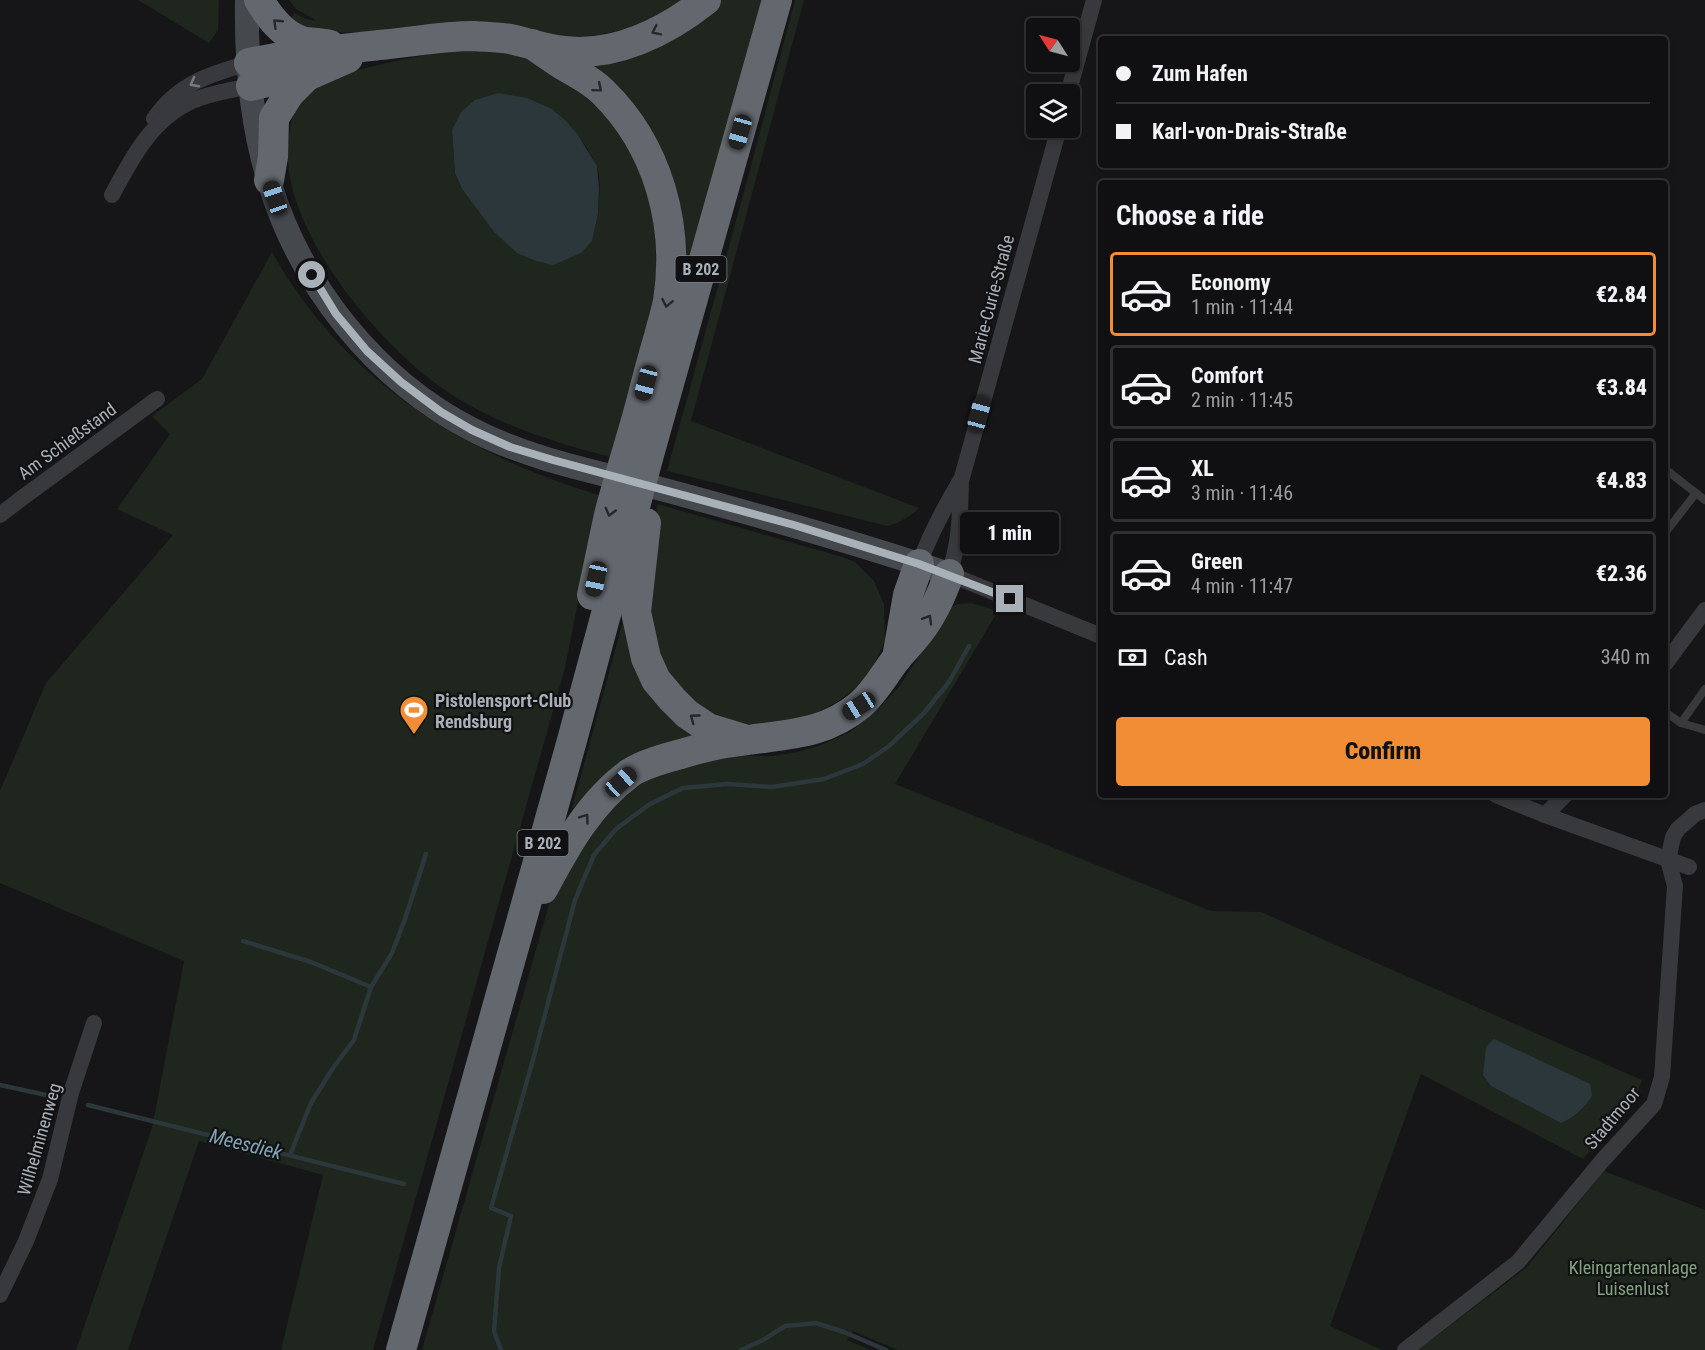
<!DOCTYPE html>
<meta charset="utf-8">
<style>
body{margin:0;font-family:"Roboto Condensed",sans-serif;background:#19191b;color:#f1f3f6;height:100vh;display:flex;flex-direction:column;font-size:22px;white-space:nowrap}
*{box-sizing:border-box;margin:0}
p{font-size:20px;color:#9c9d9f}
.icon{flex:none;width:33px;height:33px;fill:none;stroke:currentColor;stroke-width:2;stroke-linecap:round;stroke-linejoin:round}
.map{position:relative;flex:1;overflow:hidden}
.side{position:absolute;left:1098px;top:180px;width:570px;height:618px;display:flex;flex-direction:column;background:#101012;border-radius:6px;box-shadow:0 3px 9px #0003,0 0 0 2px #303032}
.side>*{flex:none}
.banner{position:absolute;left:1098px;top:36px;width:570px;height:132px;border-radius:6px;box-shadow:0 3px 9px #0003,0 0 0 2px #303032;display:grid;align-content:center;height:132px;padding:0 18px;background:#101012}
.needle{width:39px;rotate:306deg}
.fabs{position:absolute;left:1026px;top:18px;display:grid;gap:12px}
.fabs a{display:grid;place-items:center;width:54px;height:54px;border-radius:6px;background:#101012;box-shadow:0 3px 9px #0003,0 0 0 2px #303032;font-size:30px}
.end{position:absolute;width:27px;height:27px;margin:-14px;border:8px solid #a8b0b8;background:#111;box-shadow:0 0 0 3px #111}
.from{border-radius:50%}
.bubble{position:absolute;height:42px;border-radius:6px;background:#101012;box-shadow:0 3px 9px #0003,0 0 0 2px #303032;font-size:20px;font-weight:800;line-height:42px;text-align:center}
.car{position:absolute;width:18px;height:36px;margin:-18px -9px;border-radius:8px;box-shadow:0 0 4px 2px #0007;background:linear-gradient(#222 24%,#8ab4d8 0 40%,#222 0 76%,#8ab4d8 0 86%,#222 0)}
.banner b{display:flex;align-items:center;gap:21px;height:57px;font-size:22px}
.banner b+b{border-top:2px solid #303032}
.banner i{width:15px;height:15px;background:#f1f3f6}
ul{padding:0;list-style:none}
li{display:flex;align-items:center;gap:18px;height:84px;margin:0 12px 9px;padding:0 6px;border:3px solid #303032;border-radius:6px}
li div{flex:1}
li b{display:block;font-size:22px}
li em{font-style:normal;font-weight:800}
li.on{border-color:#f18e35}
li>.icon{width:54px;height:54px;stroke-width:1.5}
h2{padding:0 18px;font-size:27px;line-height:72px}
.pay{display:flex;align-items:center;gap:15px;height:66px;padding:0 18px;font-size:22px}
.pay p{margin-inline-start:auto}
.button{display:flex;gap:12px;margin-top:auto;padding:12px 18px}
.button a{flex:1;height:69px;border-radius:6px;background:#f18e35;color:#111;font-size:24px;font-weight:800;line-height:69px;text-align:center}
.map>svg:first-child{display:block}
.green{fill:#1e261e;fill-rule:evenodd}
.water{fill:#2c373b}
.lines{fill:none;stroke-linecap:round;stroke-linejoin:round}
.stream{stroke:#2c373b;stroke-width:4.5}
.lane{stroke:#37393d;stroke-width:8}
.street{stroke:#37393d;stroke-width:16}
.secondary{stroke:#45484d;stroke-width:24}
.highway{stroke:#63686e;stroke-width:30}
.oneway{stroke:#26272a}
.oneway2{stroke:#757a81}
.route{stroke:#a8b0b8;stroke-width:8}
.labels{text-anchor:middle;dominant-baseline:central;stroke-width:4.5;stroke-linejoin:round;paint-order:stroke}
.shield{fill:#111113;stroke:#7b8086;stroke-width:1.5}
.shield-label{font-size:16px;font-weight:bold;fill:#a8b0b8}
.street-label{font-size:18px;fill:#a8b0b8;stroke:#111113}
.poi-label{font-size:18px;font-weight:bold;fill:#a8b0b8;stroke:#111113;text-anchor:start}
.park-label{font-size:18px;fill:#83a27f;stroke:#111113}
.water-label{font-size:20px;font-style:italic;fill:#7fa4b2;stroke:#111113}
</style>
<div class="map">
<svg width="1705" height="1350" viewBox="0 0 1705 1350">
<rect width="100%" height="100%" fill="#161618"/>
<g class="green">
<polygon points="138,0 219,0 218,30 209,43"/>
<path d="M 289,0 L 682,0 C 649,23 624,31 585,37 L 322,32 L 289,21 L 294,13 L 306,19 L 317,21 L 296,9 Z"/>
<polygon points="714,0 765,0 671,327 677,233 582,56"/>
<path d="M 795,0 L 804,0 L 691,421 L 919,508 C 909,517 900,523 887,526 L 667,471 L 748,177 Z"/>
<path d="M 455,49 L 499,50 L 557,67 L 620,123 L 654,203 L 657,294 L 610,457 C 551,441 490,423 439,386 C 374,339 271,218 290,131 C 291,125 292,115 295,109 C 298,103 306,98 311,93 C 316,88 321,80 327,77 C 335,72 349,72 358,70 C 390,62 422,55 455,49 ZM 552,109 C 569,124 587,143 596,165 C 602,178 599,198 598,213 L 494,232 L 462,189 L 455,173 L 452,130 Z"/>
<path d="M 272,252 C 343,379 462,454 599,495 L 565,668 L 373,1350 L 281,1350 L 323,1175 L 199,1141 L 128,1350 L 76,1350 L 152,1128 L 184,961 L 0,883 L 0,791 L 46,683 L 173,535 L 117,509 L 170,434 L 152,416 L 202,379 Z"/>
<polygon points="658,504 842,557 855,562 874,581 884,604 885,641 873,666 859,685 840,700 823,710 800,719 776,723 750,725 733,722 709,714 677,690 649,643 649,552"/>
<polygon points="971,603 998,611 895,784 1211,911 1261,912 1642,1080 1634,1101 1583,1159 1421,1074 1330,1326 1382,1350 898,1350 853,1331 847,1340 871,1350 422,1350 555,883 614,799 671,767 733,756 773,756 797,752 821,745 850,732 878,709 898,688 918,658 940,618 948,608 958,604"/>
<polygon points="625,624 710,735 588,793 574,808 572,808 622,625"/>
<polygon points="1604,1171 1705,1210 1705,1350 1418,1350 1526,1268"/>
</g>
<g class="water">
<polygon points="498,93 527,98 552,109 566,121 578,135 597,166 599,188 598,213 592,241 581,253 553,265 536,261 517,253 494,232 462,189 455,173 452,130 461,112 475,100"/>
<path d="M 1494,1039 L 1590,1084 L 1592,1096 C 1584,1108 1575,1117 1561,1123 L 1491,1086 L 1483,1075 L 1486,1047 Z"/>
</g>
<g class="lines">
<g class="stream">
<polyline points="243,941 311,962 371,987 354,1040 333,1068 311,1103 290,1155"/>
<polyline points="371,987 392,953 405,919 426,854"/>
<polyline points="0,1085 55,1097"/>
<polyline points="88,1105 404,1184"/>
<polyline points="501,1350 494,1331 499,1268 511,1216 491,1208 533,1060 575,900 594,855 616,829 650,804 683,788 727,784 772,787 824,779 863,764 889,746 924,713 949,682 969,646"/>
<polyline points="741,1350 763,1340 785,1326 816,1323 844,1332 886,1350"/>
</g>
<g class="lane">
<polyline points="1665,469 1705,500"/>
<polyline points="1665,533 1696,493"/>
<polyline points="1665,712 1681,723 1705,730"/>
<polyline points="1681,723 1705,689"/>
</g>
<g class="street">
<polyline points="1068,94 1094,0"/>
<path d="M 154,119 C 177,84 210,74 249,63"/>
<path d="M 1059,128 L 961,481 C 960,515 960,542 949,574 L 1101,636"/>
<path d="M 112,195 C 132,158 151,120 192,101 C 211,93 232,90 251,86"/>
<polyline points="0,515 18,501 157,399"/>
<path d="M 919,564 C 930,535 944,508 960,481"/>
<polyline points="1665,664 1705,610"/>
<polyline points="1496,795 1545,815 1689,867"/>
<polyline points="1545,815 1565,795"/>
<polyline points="0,1295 26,1241 50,1179 71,1093 94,1023"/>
<polyline points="1405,1350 1518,1262 1602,1161 1654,1104 1662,1077 1675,886 1668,860 1673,837 1678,829 1695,814 1705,810"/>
</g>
<path class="secondary" d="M 247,0 C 246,60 251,123 269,181 C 300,285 375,380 473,430 C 531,460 598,472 661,489 C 758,515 854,542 949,574"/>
<g class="highway">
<path d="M 259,0 C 269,17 285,37 305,42 C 313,43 322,43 330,45"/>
<path d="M 532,44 C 540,50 549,56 558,62 C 573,72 590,79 603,92 C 658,146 680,225 668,301 C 666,312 662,324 659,336 C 652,359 646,383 640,406 C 630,443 618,479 609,515 C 603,542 598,569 592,595"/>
<path d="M 249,63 C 292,54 335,50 379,45 C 411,42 443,36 474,36 C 486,37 499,37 510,39 C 528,43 546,49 564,51 C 615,57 666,32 706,0"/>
<polyline points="251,86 268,82 307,76 348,58"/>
<polyline points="269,180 273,157 274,118 289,94 307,76"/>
<polyline points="646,523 636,612 646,658 656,680 672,699 687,714 708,728 744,739"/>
<polyline points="897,658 908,595 919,564"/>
<path d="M 543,889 C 566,846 590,802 630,773 C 643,764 666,758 681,754 C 703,747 726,742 748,740 C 790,734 825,734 860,705 C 875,692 884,675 896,659 C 904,649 913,641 920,631 C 933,614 942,594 949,574"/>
<polyline points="401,1350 571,744 650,451 777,0"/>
</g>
</g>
<defs><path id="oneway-chevron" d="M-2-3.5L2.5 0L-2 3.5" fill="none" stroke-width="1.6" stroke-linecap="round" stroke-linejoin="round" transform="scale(1.5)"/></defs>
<g class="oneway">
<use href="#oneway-chevron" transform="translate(277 23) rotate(-136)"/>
<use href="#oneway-chevron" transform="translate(656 31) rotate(154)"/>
<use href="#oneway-chevron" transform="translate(598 88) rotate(40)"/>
<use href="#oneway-chevron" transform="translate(667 303) rotate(101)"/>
<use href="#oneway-chevron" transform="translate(610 512) rotate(105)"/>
<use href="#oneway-chevron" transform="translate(928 619) rotate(-59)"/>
<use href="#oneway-chevron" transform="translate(694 718) rotate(-144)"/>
<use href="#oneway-chevron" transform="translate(585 818) rotate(-54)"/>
</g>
<use class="oneway2" href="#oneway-chevron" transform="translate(194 83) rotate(152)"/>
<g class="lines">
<polyline class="route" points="312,275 336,314 367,351 401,382 441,412 472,430 510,447 553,460 794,525 919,564 1010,599"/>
</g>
<defs>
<g id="stadium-pin" transform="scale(1.5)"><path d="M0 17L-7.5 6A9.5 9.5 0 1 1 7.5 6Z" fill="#f18e35" stroke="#111113"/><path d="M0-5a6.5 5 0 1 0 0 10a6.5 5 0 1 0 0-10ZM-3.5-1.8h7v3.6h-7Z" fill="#fff"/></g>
</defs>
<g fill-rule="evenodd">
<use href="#stadium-pin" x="414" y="710"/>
</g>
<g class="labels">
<g class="shield">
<rect x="675.5" y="256" width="51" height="26" rx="4.5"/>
<rect x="517.5" y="830" width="51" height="26" rx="4.5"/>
</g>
<g class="shield-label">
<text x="701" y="269">B 202</text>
<text x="543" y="843">B 202</text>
</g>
<g class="street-label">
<text transform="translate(991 299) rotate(-75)">Marie-Curie-Straße</text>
<text transform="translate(67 441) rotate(-36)">Am Schießstand</text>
<text transform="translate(1612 1118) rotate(-50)">Stadtmoor</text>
<text transform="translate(39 1139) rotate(-74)">Wilhelminenweg</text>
</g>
<g class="poi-label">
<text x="435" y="700">Pistolensport-Club<tspan x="435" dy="21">Rendsburg</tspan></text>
</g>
<g class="park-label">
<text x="1633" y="1267">Kleingartenanlage<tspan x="1633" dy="21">Luisenlust</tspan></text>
</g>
<g class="water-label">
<text transform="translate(246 1144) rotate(14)">Meesdiek</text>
</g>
</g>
</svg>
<div class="fabs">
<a><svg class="needle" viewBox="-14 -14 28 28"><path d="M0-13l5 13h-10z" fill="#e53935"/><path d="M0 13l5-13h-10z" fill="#9c9d9f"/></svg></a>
<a><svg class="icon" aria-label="layers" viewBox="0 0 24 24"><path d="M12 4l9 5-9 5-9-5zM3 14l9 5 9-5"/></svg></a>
</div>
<i class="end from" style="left:312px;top:275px"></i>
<i class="end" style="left:1010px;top:599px"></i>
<div class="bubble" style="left:960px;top:512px;width:99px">1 min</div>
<i class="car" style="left:740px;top:132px;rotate:196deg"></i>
<i class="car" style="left:275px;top:198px;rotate:341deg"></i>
<i class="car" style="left:646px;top:383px;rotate:195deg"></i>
<i class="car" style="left:979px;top:414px;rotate:15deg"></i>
<i class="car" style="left:596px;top:579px;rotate:192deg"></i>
<i class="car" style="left:859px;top:706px;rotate:238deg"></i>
<i class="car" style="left:621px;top:782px;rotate:48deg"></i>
<div class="banner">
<b><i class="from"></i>Zum Hafen</b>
<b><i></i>Karl-von-Drais-Straße</b>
</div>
<section class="side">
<h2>Choose a ride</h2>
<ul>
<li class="on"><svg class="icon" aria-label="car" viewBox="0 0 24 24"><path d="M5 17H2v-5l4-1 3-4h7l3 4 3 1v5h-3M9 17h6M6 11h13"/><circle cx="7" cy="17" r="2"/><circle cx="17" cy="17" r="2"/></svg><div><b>Economy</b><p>1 min · 11:44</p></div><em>€2.84</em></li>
<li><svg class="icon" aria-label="car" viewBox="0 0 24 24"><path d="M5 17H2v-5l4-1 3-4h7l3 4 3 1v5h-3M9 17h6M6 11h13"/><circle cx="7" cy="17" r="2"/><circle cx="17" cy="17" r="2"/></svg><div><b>Comfort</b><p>2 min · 11:45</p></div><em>€3.84</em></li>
<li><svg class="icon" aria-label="car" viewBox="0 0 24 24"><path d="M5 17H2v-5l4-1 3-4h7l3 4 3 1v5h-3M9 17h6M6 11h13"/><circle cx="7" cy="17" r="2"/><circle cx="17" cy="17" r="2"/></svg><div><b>XL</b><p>3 min · 11:46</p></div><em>€4.83</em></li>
<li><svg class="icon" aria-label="car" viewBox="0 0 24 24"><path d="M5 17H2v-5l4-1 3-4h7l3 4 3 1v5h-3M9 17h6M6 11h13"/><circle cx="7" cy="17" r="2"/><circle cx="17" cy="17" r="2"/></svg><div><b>Green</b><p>4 min · 11:47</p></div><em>€2.36</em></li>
</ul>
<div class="pay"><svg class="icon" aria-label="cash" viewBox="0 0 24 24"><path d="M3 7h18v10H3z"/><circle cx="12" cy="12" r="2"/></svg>Cash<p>340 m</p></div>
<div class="button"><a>Confirm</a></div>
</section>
</div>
